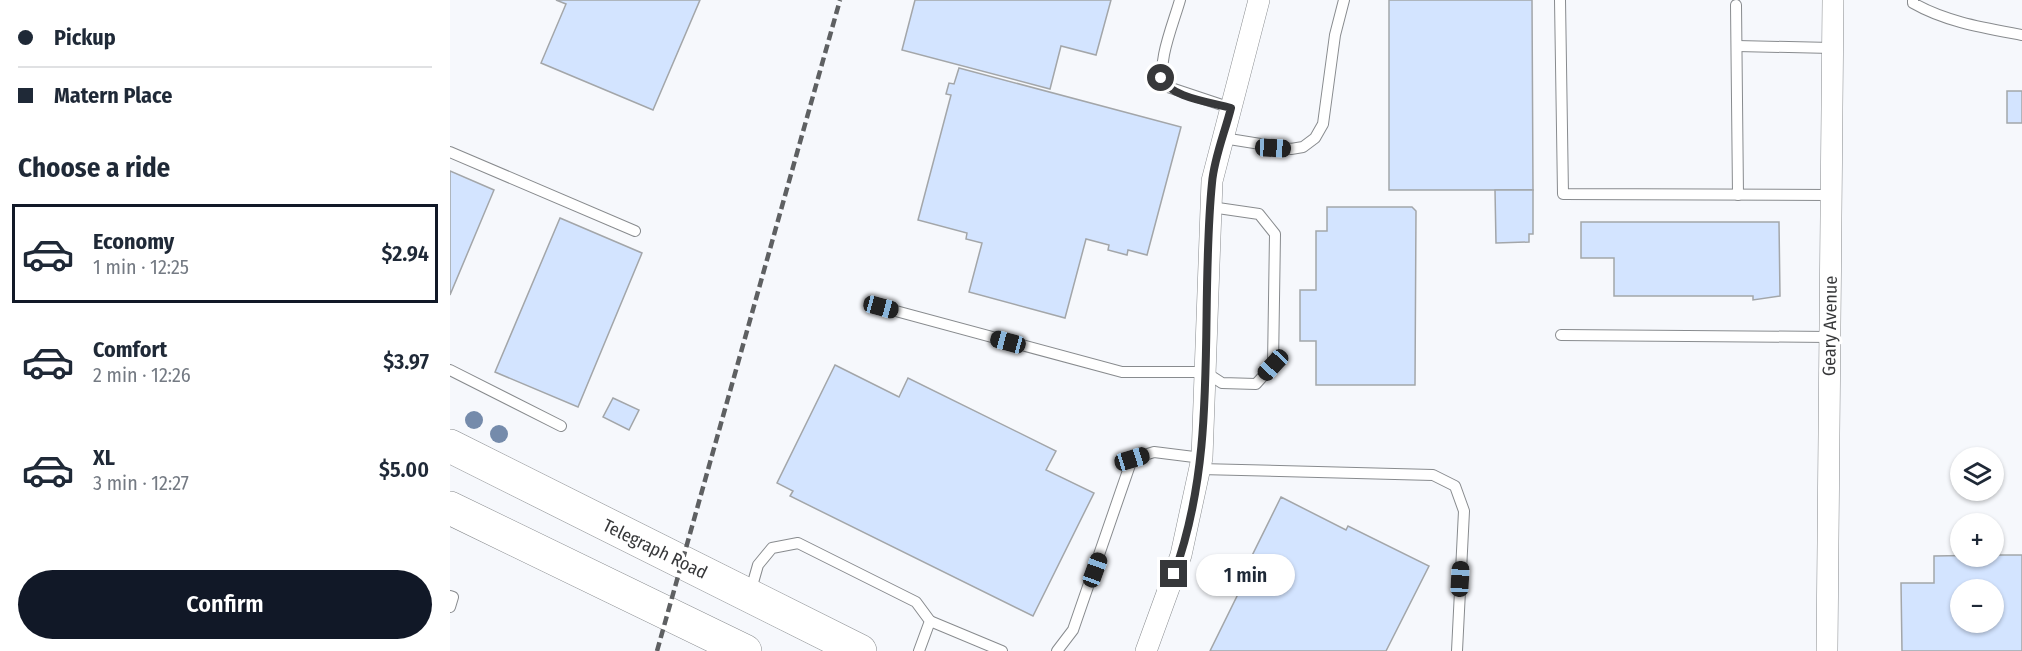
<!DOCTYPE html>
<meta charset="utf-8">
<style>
body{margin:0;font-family:"Fira Sans Condensed",sans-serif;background:#f2f2f3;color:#1f2937;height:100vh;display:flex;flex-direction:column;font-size:22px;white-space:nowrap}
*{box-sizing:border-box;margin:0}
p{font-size:20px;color:#747a83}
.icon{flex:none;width:33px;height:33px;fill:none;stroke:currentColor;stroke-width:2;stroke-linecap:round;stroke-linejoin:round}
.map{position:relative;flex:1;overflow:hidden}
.drawer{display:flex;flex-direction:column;background:#fff;width:450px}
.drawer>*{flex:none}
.banner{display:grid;align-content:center;height:132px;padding:0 18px;background:#fff}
.controls{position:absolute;left:1500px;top:447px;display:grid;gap:12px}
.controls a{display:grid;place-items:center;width:54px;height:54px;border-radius:50%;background:#fff;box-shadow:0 2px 4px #0004;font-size:30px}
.end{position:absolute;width:27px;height:27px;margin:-14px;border:8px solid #37383a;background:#fff;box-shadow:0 0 0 3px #fff}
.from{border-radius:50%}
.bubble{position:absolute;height:42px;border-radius:21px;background:#fff;box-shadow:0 2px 4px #0004;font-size:20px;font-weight:600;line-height:42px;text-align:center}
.car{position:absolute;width:18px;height:36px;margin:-18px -9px;border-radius:8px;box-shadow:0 0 4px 2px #0007;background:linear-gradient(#222 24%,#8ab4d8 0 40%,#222 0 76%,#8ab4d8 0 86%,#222 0)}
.banner b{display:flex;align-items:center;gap:21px;height:57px;font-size:22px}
.banner b+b{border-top:2px solid #e0e1e3}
.banner i{width:15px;height:15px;background:#1f2937}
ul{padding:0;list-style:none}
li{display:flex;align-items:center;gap:18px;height:99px;margin:0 12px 9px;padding:0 6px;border:3px solid transparent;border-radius:0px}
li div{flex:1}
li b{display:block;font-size:22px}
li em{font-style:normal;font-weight:600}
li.current{border-color:#111827}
li>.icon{width:54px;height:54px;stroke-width:1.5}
h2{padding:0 18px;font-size:27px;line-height:72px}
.cta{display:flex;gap:12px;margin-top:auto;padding:12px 18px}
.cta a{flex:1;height:69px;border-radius:36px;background:#111827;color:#fff;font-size:24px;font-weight:600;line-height:69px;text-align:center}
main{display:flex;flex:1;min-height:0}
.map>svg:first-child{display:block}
.building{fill:#d3e4ff;stroke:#a3a6a9;stroke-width:1.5;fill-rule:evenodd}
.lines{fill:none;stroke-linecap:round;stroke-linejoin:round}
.service-casing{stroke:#888b8e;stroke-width:12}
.minor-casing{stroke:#888b8e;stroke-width:22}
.primary-casing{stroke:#888b8e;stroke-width:34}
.service{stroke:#fff;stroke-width:10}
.minor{stroke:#fff;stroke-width:21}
.primary{stroke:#fff;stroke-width:33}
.rail{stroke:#5e6062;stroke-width:4.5;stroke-dasharray:9 4.5;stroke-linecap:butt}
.tree{fill:#758bab}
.route{stroke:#37383a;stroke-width:8}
.labels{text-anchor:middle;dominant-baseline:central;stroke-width:6;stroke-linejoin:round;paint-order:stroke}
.street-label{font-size:18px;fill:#37383a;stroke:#fff}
</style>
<main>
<section class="drawer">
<div class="banner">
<b><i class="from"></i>Pickup</b>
<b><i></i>Matern Place</b>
</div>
<h2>Choose a ride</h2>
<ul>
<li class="current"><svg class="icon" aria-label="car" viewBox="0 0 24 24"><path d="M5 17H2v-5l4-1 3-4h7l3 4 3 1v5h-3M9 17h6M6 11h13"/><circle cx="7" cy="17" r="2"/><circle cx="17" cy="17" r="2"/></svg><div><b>Economy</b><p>1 min · 12:25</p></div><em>$2.94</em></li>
<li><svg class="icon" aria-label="car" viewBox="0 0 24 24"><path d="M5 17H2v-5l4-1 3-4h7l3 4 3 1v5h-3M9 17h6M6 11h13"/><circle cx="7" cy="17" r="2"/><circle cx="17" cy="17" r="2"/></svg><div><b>Comfort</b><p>2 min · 12:26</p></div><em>$3.97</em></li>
<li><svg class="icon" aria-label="car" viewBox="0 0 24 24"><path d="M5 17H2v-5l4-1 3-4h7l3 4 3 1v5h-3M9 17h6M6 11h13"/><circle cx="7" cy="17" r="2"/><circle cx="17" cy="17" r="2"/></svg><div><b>XL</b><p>3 min · 12:27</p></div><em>$5.00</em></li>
</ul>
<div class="cta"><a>Confirm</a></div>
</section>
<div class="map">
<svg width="1572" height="651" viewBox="0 0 1572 651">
<rect width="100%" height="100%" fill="#f6f8fc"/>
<g class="building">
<polygon points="106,0 250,0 203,110 91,63 116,4"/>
<polygon points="465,0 661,0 646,55 611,46 600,89 452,50"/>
<polygon points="939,0 1082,0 1083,190 939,190"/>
<polygon points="509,68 731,127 697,255 678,250 677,255 658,250 659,245 636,239 615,318 519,292 532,243 516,239 517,233 468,220 501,95 496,94 499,83 504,84"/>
<rect x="1557" y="91" width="15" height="32"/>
<polygon points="0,171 44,190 0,295"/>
<polygon points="1045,190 1083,190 1083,234 1079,234 1079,242 1046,243"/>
<polygon points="877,207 962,207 966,211 965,385 866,385 866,341 850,341 850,290 866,290 866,231 877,231"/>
<polygon points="110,218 192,253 128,407 45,372"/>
<polygon points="1131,222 1329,222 1330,296 1303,300 1303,296 1164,296 1164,258 1131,258"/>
<polygon points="385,365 449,397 458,378 606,451 596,470 644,493 583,616 340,496 343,491 327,483"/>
<polygon points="163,398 189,410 179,430 153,417"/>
<polygon points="831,497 896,530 898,526 979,566 936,651 760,651 788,594 785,590"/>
<path d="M 1544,555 L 1572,555 L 1572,651 L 1452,651 L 1451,583 L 1484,583 L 1484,556 ZM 1510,590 L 1544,590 L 1544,622 L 1510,622 Z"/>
</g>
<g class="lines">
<g class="service-casing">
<g id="service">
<path d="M 730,0 C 724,22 705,66 715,86 L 781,108"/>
<polyline points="1110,0 1113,194 1381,195"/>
<path d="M 1463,0 L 1463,3 C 1496,22 1535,28 1572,35"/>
<polyline points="1286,5 1288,195"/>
<polyline points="1287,46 1382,48"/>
<polyline points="773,138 841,149 853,147 865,138 873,124 885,35 894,0"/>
<polyline points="0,152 185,231"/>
<polyline points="431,307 672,372 755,372 772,383 806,384 823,365 825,234 809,214 761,207"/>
<polyline points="1111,335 1380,337"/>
<polyline points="0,370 111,426"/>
<polyline points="750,469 983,475 1005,486 1014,511 1007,651"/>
<polyline points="300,593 308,565 322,548 348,543 466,602 480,621 469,651"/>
<polyline points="0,596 3,597 0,607"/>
<polyline points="480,621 552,651"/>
<polyline points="607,651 623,630 682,459 704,452 752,458"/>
</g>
</g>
<g class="minor-casing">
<g id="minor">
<polyline points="696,651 731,555 752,458 762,181 809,0"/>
<polyline points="1377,651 1383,0"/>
</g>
</g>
<g class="primary-casing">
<g id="primary">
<polyline points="0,446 410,651"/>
<polyline points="0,508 295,651"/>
</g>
</g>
<use href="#service" class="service"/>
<use href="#minor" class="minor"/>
<use href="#primary" class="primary"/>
<polyline class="rail" points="207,651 390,0"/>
</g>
<g class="tree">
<circle cx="24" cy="420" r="9"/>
<circle cx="49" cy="434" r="9"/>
</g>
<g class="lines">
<path class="route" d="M 711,78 C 721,98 761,102 781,108 C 775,132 764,158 762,183 C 749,313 770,449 724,574"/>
</g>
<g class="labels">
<g class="street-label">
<text transform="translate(1380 326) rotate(-89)">Geary Avenue</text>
<text transform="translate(205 549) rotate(26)">Telegraph Road</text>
</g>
</g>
</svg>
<div class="controls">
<a><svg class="icon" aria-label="layers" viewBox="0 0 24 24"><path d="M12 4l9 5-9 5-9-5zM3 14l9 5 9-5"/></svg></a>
<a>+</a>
<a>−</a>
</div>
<i class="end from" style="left:711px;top:78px"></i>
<i class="end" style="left:724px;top:574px"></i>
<div class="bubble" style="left:746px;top:554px;width:99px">1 min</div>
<i class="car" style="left:823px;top:148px;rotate:93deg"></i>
<i class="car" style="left:431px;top:307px;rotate:105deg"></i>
<i class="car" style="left:558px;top:342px;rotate:285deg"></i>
<i class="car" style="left:823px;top:365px;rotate:223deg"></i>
<i class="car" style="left:682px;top:459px;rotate:73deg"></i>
<i class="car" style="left:645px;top:570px;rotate:20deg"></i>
<i class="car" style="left:1010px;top:579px;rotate:3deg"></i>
</div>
</main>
